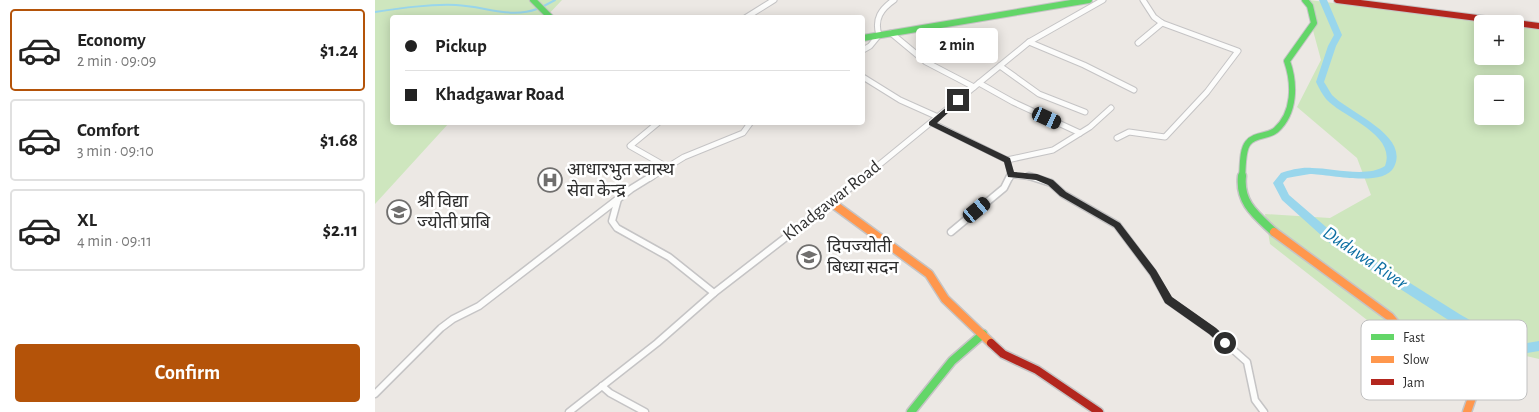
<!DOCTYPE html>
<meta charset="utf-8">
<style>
body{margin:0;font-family:"Alegreya Sans","Noto Sans Devanagari",sans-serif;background:#f6f6f6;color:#222;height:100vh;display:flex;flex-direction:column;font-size:19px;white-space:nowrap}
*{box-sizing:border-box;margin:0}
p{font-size:16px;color:#767676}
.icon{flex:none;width:28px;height:28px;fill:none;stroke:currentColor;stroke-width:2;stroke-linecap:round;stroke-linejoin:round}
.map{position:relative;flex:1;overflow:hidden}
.drawer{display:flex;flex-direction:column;background:#fff;width:375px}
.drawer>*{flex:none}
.hud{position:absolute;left:15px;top:15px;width:475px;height:110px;border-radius:5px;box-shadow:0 2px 12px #0003;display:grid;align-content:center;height:110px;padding:0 15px;background:#fff}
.controls{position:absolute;left:1099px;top:15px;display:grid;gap:10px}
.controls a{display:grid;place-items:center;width:50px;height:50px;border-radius:5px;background:#fff;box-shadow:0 2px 12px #0003;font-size:25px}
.end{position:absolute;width:22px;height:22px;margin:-11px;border:6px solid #2e2e2e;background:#fff;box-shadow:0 0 0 2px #fff}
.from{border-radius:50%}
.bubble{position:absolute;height:35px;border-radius:5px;background:#fff;box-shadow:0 2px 12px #0003;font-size:16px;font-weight:600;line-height:35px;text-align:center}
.car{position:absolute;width:15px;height:30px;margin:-15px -8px;border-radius:6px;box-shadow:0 0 4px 1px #0007;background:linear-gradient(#222 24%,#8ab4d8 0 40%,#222 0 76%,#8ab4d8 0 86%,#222 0)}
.hud b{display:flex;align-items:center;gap:18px;height:48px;font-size:19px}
.hud b+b{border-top:1px solid #e0e0e0}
.hud i{width:12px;height:12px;background:#222}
ul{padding:9px 0 0;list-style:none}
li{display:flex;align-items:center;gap:15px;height:82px;margin:0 10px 8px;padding:0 5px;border:2px solid #e0e0e0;border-radius:5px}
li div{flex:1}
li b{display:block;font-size:19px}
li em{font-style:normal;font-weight:600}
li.current{border-color:#b45309}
li>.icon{width:45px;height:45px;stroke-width:1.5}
.action{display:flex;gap:10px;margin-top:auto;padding:10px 15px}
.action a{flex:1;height:58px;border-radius:5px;background:#b45309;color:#fff;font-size:20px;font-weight:600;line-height:58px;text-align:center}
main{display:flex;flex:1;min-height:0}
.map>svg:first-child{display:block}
.green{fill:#cee6be;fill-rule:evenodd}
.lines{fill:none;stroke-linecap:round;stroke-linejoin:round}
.stream{stroke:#99d6ec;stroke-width:2}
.river{fill:#99d6ec;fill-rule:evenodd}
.street-far1-casing{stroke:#c5c4c5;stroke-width:7}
.street-casing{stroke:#c5c4c5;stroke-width:9}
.fast-far1-casing{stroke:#c5c4c5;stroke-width:8}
.fast-casing{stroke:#c5c4c5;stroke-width:11}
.slow-casing{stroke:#c5c4c5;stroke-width:11}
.jam-far1-casing{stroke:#c5c4c5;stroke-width:8}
.jam-casing{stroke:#c5c4c5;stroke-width:11}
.street-far1{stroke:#fcfcfb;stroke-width:5}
.street{stroke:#fcfcfb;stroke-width:6}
.fast-far1{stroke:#63d668;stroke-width:6}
.fast{stroke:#63d668;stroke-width:8}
.slow{stroke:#ff974d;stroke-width:8}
.jam-far1{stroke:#b3261e;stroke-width:6}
.jam{stroke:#b3261e;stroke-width:8}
.route{fill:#2e2e2e}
.labels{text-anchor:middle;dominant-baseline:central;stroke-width:5;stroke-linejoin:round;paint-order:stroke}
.poi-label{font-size:18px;fill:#2e2e2e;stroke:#fff;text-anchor:start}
.street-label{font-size:18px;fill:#2e2e2e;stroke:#fff}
.water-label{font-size:19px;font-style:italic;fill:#0d6fa3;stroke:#fff}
.key{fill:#fff;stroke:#c0c0c0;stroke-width:1}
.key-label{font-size:14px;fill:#2e2e2e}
</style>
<main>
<section class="drawer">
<ul>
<li class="current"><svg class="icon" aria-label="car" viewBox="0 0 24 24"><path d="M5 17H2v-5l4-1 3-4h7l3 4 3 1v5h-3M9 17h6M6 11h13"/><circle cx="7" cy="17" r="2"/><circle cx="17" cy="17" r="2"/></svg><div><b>Economy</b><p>2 min · 09:09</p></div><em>$1.24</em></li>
<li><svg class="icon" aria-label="car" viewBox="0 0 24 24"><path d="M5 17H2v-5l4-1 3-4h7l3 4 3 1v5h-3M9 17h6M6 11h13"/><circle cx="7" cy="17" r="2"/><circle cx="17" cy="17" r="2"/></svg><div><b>Comfort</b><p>3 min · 09:10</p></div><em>$1.68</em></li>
<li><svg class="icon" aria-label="car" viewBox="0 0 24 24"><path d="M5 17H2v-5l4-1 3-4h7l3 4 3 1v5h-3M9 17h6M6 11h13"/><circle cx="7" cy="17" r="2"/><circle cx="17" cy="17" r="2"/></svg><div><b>XL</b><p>4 min · 09:11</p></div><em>$2.11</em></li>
</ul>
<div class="action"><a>Confirm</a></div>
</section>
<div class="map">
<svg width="1164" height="412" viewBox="0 0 1164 412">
<rect width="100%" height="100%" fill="#ece8e4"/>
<g class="green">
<polygon points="0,0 187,0 171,17 18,18 18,122 74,123 0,204"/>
<path d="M 934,0 L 1127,24 L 1108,24 L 1108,56 L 1140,56 L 1140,25 L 1164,28 L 1164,359 L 992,320 L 895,244 L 890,214 L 955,218 L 996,195 L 982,158 L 922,107 L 946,60 L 936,23 ZM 1108,84 L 1140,84 L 1140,116 L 1108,116 Z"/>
</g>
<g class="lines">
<g class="stream">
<polyline points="167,7 180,0"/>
<path d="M 0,12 C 27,8 54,4 81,5 C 109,6 135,19 162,9"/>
</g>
<path class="river" d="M 944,0 L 952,0 L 967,35 L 961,46 L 949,82 C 952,86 954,91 957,95 C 974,113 1035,135 1019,167 C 1009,188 953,174 935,174 C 927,175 919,177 912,178 L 908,183 L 914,195 L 965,239 L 1086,315 L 1116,332 L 1146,344 L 1164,341 L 1164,351 L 1146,354 L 1108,340 L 1078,323 L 957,245 L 907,200 L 898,183 L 906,173 C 915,170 927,167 937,168 C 957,168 992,178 1010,166 C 1022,134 967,117 951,99 C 947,94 944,88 941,82 L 953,46 L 959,35 Z"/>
<g class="street-far1-casing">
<g id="street-far1">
<polyline points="370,18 399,0"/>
<polyline points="516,33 551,62 599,87"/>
<polyline points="654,42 709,65 759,90"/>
<polyline points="763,43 787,23"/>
<path d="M 488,50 L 495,46 L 504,35 C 499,19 506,9 519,0"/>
<polyline points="625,66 664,94 710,112"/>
<polyline points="488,77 525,100 563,117"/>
<polyline points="604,83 638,102 705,133"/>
<polyline points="284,122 255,146 292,167"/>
<polyline points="557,123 632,160 678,150 715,127 736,108"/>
<polyline points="742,138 754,132 790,137 832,92 863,51 787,23 779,17 768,0"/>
<polyline points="632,160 636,175 635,178"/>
<polyline points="636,175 663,178"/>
<polyline points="275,178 309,157 368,133 376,122"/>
<polyline points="488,178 654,42 728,0"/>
</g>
</g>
<g class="street-casing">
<g id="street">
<polyline points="654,176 676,183 688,194 742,225 778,273 793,300 837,331 872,362 880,400 889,412"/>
<polyline points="243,199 237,221 242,228 294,257 339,293"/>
<polyline points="576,232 629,188 635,176"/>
<polyline points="227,386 235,393 270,412"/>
<polyline points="0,394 66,328 78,319 104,306 256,189 277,176"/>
<polyline points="194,412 282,343 339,293 490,176"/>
</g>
</g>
<g class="fast-far1-casing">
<g id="fast-far1">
<polyline points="158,0 176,18"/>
<polyline points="488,38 714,0"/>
<path d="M 867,178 C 868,168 867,150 873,143 C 880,134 893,137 901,130 C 920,113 920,84 912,61 L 939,23 L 935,6 L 930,0"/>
</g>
</g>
<g class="fast-casing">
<g id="fast">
<path d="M 867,176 C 864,203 881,215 899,232"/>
<polyline points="536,412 577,361 608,334"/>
</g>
</g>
<g class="slow-casing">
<g id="slow">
<polyline points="457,203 554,274 570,299 616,343"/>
<polyline points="899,232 1015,317 1045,353 1101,386 1092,412"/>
</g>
</g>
<g class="jam-far1-casing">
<polyline id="jam-far1" points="962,0 1164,26"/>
</g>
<g class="jam-casing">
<polyline id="jam" points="616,343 628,354 662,370 724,412"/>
</g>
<use href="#street-far1" class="street-far1"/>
<use href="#street" class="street"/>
<use href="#fast-far1" class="fast-far1"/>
<use href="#fast" class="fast"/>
<use href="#slow" class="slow"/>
<use href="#jam-far1" class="jam-far1"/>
<use href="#jam" class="jam"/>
</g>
<polygon class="route" points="581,99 587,100 562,123 635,158 639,172 662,174 678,180 691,192 745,223 781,270 797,297 841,328 854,340 854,346 847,346 834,334 790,303 775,275 739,227 685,196 673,185 661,180 633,177 629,162 554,125 554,122"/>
<defs>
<g id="hospital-ring" transform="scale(1.25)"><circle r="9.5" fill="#fff" stroke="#706f6e" stroke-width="1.5"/><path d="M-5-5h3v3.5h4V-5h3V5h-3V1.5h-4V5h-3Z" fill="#706f6e"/></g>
<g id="school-ring" transform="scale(1.25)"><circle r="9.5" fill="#fff" stroke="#706f6e" stroke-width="1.5"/><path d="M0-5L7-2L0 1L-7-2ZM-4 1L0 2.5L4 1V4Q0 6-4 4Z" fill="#706f6e"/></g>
</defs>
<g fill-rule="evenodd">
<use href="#hospital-ring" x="175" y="180"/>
<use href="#school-ring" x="24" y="212"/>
<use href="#school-ring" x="434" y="257"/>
</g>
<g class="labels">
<g class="poi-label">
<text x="192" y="170">आधारभुत स्वास्थ<tspan x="192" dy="21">सेवा केन्द्र</tspan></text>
<text x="42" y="202">श्री विद्या<tspan x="42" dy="21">ज्योती प्राबि</tspan></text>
<text x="452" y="247">दिपज्योती<tspan x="452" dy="21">बिध्या सदन</tspan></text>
</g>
<g class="street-label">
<text transform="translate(457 201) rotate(-38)">Khadgawar Road</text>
</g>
<g class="water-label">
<text transform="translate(990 258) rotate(34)">Duduwa River</text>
</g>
</g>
<rect x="986" y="320" width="166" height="80" rx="8" class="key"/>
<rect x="996" y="334" width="23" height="6" fill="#63d668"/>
<rect x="996" y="356" width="23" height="7" fill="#ff974d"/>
<rect x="996" y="379" width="23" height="6" fill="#b3261e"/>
<g class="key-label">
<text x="1028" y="342">Fast</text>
<text x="1028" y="364">Slow</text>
<text x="1028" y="387">Jam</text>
</g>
</svg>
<div class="controls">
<a>+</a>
<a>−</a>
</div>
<i class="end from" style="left:850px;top:343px"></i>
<i class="end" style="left:583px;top:100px"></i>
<div class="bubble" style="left:541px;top:28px;width:82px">2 min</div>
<i class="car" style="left:672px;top:118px;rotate:115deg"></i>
<i class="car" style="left:602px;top:210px;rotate:50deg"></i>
<div class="hud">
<b><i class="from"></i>Pickup</b>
<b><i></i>Khadgawar Road</b>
</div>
</div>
</main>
